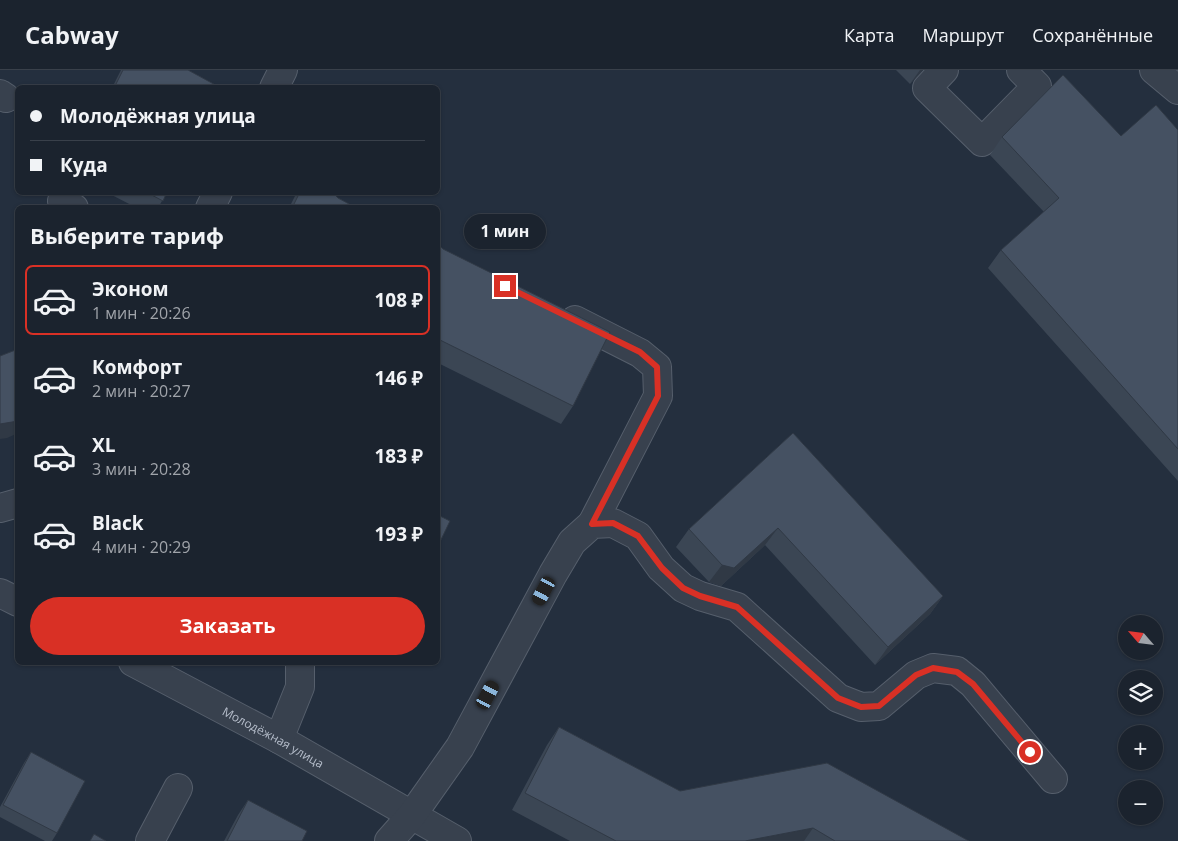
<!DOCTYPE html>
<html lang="ru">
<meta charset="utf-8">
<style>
body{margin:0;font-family:"Open Sans",sans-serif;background:#242b36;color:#f1f3f6;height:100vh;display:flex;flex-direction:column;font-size:19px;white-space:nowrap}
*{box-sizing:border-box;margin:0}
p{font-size:16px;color:#a0a4aa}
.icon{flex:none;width:28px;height:28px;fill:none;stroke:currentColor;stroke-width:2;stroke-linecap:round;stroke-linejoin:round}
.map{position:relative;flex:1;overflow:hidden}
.details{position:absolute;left:15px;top:135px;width:425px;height:460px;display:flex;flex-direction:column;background:#1b232e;border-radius:8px;box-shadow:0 1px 4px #0004,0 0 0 1px #39404a}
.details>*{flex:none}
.banner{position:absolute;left:15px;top:15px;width:425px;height:110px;border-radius:8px;box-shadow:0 1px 4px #0004,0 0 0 1px #39404a;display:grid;align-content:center;height:110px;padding:0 15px;background:#1b232e}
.needle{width:32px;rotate:298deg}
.buttons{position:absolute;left:1118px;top:545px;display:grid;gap:10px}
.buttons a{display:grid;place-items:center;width:45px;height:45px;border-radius:50%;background:#1b232e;box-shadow:0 1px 4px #0004,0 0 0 1px #39404a;font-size:25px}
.end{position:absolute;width:22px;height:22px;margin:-11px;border:6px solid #d93025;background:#fff;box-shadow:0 0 0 2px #fff}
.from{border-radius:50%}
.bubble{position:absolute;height:35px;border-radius:18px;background:#1b232e;box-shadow:0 1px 4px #0004,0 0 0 1px #39404a;font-size:16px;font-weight:700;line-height:35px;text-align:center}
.car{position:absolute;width:15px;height:30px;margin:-15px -8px;border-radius:6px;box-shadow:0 0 4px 1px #0007;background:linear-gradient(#222 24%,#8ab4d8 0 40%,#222 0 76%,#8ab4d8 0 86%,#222 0)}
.banner b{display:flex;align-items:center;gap:18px;height:48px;font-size:19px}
.banner b+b{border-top:1px solid #39404a}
.banner i{width:12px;height:12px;background:#f1f3f6}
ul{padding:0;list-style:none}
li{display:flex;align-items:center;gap:15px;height:70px;margin:0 10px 8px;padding:0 5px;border:2px solid transparent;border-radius:8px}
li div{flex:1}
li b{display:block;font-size:19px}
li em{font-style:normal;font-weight:700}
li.current{border-color:#d93025}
li>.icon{width:45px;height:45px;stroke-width:1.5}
h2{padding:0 15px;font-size:22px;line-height:60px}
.button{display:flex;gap:10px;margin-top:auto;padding:10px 15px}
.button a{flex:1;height:58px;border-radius:30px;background:#d93025;color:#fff;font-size:20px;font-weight:700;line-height:58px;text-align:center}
header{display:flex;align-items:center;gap:30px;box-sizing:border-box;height:70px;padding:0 25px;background:#1b232e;border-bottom:1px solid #39404a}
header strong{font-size:24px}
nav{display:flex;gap:28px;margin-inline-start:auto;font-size:18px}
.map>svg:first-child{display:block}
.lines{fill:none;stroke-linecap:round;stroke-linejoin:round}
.minor-casing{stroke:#565f6c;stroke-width:30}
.minor{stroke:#38414e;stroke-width:28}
.wall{fill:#3b4654}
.shaded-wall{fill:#303945}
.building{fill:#455162;stroke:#303945}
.route{stroke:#d93025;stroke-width:6}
.labels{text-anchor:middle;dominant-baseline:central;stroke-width:4;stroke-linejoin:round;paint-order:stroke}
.street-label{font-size:12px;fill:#b4bcc9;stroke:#1d2633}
</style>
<header>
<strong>Cabway</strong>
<nav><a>Карта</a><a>Маршрут</a><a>Сохранённые</a></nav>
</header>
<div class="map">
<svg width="1178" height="771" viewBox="0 0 1178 771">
<rect width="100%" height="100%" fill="#242f3e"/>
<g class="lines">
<g class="minor-casing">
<g id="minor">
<polyline points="944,0 927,18 982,72 1037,16 1021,0"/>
<polyline points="1154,0 1178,20"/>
<polyline points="274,18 283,0"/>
<polyline points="0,24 6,28"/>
<polyline points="62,131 74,138"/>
<polyline points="210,138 218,122"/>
<polyline points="575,250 640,283 657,297 658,326 592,454"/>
<polyline points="0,438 18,433"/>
<polyline points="0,523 18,532"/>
<path id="s1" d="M 133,592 L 279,669 L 457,771"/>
<polyline points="279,669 300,617 300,592"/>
<polyline points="150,771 178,718"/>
<polyline points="389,771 412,745 460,677 553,504 572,472 592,454 613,453 638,466 661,498 683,518 700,526 737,537 838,628 861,637 879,636 916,605 933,598 957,601 973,614 1053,709"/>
</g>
</g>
<use href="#minor" class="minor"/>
</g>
<g class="wall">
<polygon points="121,0 188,0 221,18 112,18"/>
<polygon points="896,0 923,0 910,14"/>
<polygon points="1178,60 1178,411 988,198 1001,180 1044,142 990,85 1002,67 1121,66"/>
<polygon points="106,122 167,122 158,138 137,138"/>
<polygon points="297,122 333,123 338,128 351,135 368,138 289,138"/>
<polygon points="438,174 443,179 573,336 561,354 438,293"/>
<polygon points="793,363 943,526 930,544 875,595 765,475 721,516 709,512 676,477 689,459"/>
<polygon points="559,657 680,721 969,771 570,771 512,740 547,675"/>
<polygon points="31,682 57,763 52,771 45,771 0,747 0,737 24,693"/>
<polygon points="248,730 302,771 224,771 238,745"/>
</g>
<g class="shaded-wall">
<polygon points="920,0 923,0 910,14"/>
<polygon points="18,351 18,363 7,368 0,369 0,354"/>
<polygon points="778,458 765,475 721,516 709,512 722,495"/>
<polygon points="943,526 930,544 875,595 888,577"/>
<polygon points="813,758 804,771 745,771"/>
</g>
<g class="building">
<polygon points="123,0 188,0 221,18 114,18"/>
<polygon points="1063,5 1121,66 1156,35 1178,60 1178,379 1001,180 1059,128 1002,67"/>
<polygon points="146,122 167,122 163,131"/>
<polygon points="300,122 332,122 338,128 351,135 358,136 362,135 368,138 292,138"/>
<polygon points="438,174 443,179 610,262 573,336 438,269"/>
<polygon points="18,279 18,351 0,354 0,286"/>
<polygon points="793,363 943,526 888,577 778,458 734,498 722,495 689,459"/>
<polygon points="438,445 450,451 438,476"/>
<polygon points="559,657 680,721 827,693 969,771 835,771 813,758 745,771 616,771 525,723"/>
<polygon points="31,682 85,711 57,763 3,735"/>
<polygon points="248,730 307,761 302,771 227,771"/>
<polygon points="94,764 106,771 90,771"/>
</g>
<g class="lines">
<polyline class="route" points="505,216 640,282 657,297 658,326 592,454 613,453 638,466 662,498 683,518 700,526 737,537 838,628 861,637 879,636 916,605 933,598 957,602 973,614 1030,682"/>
</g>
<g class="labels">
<g class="street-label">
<text stroke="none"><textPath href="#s1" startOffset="159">Молодёжная улица</textPath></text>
</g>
</g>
</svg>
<div class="buttons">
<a><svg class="needle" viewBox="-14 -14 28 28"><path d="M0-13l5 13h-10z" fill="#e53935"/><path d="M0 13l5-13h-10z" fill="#a0a4aa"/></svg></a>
<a><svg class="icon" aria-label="layers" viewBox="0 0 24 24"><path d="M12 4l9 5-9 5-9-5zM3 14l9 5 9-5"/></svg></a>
<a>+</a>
<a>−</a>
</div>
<i class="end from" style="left:1030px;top:682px"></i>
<i class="end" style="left:505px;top:216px"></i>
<div class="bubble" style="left:464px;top:144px;width:82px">1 мин</div>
<i class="car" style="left:544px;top:521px;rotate:208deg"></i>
<i class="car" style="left:488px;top:625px;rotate:28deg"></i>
<div class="banner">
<b><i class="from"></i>Молодёжная улица</b>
<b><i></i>Куда</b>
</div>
<section class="details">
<h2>Выберите тариф</h2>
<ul>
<li class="current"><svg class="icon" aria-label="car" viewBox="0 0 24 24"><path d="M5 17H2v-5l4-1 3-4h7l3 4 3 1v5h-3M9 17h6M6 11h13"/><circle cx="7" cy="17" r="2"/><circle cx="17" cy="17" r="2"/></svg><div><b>Эконом</b><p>1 мин · 20:26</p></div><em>108 ₽</em></li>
<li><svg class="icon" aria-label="car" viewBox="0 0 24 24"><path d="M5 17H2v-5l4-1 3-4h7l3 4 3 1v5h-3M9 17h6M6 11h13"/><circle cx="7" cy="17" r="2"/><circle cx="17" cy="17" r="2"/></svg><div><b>Комфорт</b><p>2 мин · 20:27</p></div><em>146 ₽</em></li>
<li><svg class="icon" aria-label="car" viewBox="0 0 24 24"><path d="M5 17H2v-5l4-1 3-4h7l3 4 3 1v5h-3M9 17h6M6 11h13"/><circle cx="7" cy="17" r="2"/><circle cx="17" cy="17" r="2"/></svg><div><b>XL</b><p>3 мин · 20:28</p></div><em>183 ₽</em></li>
<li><svg class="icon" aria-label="car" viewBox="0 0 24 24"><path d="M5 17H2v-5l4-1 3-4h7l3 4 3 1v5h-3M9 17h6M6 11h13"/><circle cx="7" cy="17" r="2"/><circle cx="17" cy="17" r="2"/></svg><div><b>Black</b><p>4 мин · 20:29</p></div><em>193 ₽</em></li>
</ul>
<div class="button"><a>Заказать</a></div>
</section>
</div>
